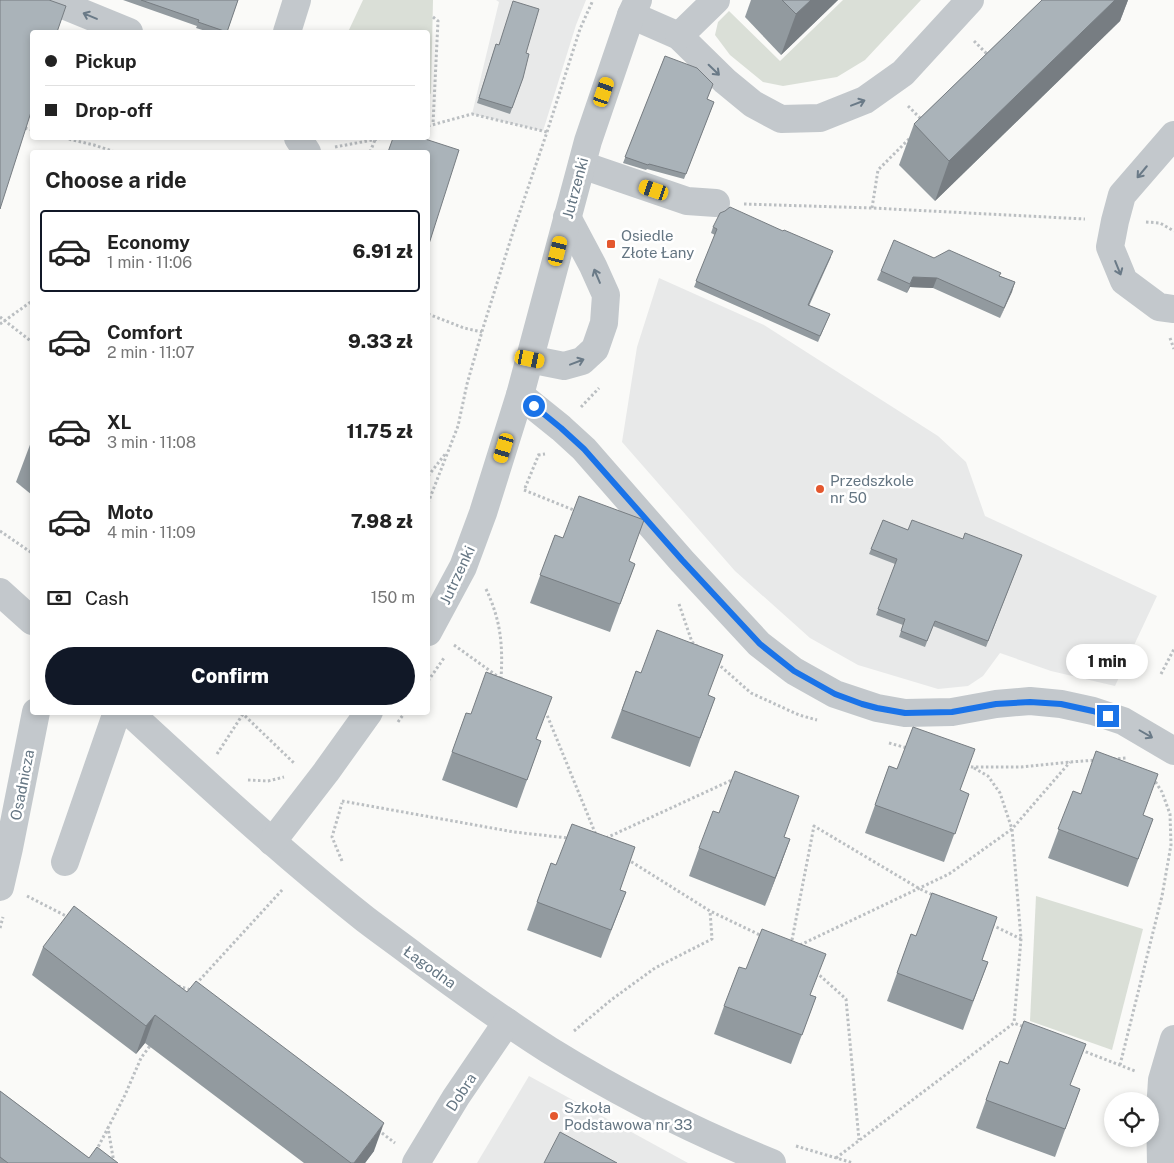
<!DOCTYPE html>
<meta charset="utf-8">
<style>
body{margin:0;font-family:"Public Sans",sans-serif;background:#f2f2f2;color:#222;height:100vh;display:flex;flex-direction:column;font-size:19px;white-space:nowrap}
*{box-sizing:border-box;margin:0}
p{font-size:16px;color:#767676}
.icon{flex:none;width:28px;height:28px;fill:none;stroke:currentColor;stroke-width:2;stroke-linecap:round;stroke-linejoin:round}
.map{position:relative;flex:1;overflow:hidden}
.sheet{position:absolute;left:30px;top:150px;width:400px;height:565px;display:flex;flex-direction:column;background:#fff;border-radius:5px;box-shadow:0 2px 8px #0003}
.sheet>*{flex:none}
.hud{position:absolute;left:30px;top:30px;width:400px;height:110px;border-radius:5px;box-shadow:0 2px 8px #0003;display:grid;align-content:center;height:110px;padding:0 15px;background:#fff}
.buttons{position:absolute;left:1104px;top:1092px;display:grid;gap:10px}
.buttons a{display:grid;place-items:center;width:55px;height:55px;border-radius:50%;background:#fff;box-shadow:0 2px 8px #0003;font-size:25px}
.end{position:absolute;width:22px;height:22px;margin:-11px;border:6px solid #1a73e8;background:#fff;box-shadow:0 0 0 2px #fff}
.from{border-radius:50%}
.bubble{position:absolute;height:35px;border-radius:18px;background:#fff;box-shadow:0 2px 8px #0003;font-size:16px;font-weight:800;line-height:35px;text-align:center}
.car{position:absolute;width:15px;height:30px;margin:-15px -8px;border-radius:6px;box-shadow:0 0 4px 1px #0007;background:linear-gradient(#f5c518 24%,#345 0 40%,#f5c518 0 76%,#345 0 86%,#f5c518 0)}
.hud b{display:flex;align-items:center;gap:18px;height:48px;font-size:19px}
.hud b+b{border-top:1px solid #e0e0e0}
.hud i{width:12px;height:12px;background:#222}
ul{padding:0;list-style:none}
li{display:flex;align-items:center;gap:15px;height:82px;margin:0 10px 8px;padding:0 5px;border:2px solid transparent;border-radius:5px}
li div{flex:1}
li b{display:block;font-size:19px}
li em{font-style:normal;font-weight:800}
li.selected{border-color:#111827}
li>.icon{width:45px;height:45px;stroke-width:1.5}
h2{padding:0 15px;font-size:22px;line-height:60px}
.pay{display:flex;align-items:center;gap:12px;height:55px;padding:0 15px;font-size:19px}
.pay p{margin-inline-start:auto}
.action{display:flex;gap:10px;margin-top:auto;padding:10px 15px}
.action a{flex:1;height:58px;border-radius:30px;background:#111827;color:#fff;font-size:20px;font-weight:800;line-height:58px;text-align:center}
.map>svg:first-child{display:block}
.built{fill:#e8e9e9}
.green{fill:#dadfd7}
.lines{fill:none;stroke-linecap:round;stroke-linejoin:round}
.path{stroke:#bbbfc2;stroke-width:3;stroke-dasharray:2.5 2.5;stroke-linecap:butt}
.minor{stroke:#c3c8cc;stroke-width:28}
.wall{fill:#929a9f}
.shaded-wall{fill:#777d82}
.building{fill:#aab3b9;stroke:#777d82}
.oneway{stroke:#6a7a87}
.route{stroke:#1a73e8;stroke-width:6}
.poi-dot{fill:#e4572e;stroke:#fff;stroke-width:2}
.labels{text-anchor:middle;dominant-baseline:central;stroke-width:5;stroke-linejoin:round;paint-order:stroke}
.street-label{font-size:15px;fill:#657683;stroke:#fff}
.poi-label{font-size:15px;fill:#657683;stroke:#fff;text-anchor:start}
</style>
<div class="map">
<svg width="1174" height="1163" viewBox="0 0 1174 1163">
<rect width="100%" height="100%" fill="#fafaf8"/>
<g class="built">
<polygon points="496,0 586,0 576,25 543,131 472,114 499,2"/>
<polygon points="659,278 764,325 938,436 966,462 985,516 1157,596 1115,686 1051,671 1000,653 983,676 968,686 938,689 858,665 810,638 735,571 622,442 637,347"/>
<polygon points="529,1076 688,1163 477,1163"/>
</g>
<g class="green">
<polygon points="363,0 433,0 431,94 428,92 428,32 348,32"/>
<polygon points="843,0 921,0 865,60 837,77 783,86 763,82 730,55 715,35 718,22 729,11 780,61"/>
<polygon points="1036,896 1143,929 1112,1050 1030,1021"/>
</g>
<g class="lines">
<g class="path">
<polyline points="433,17 438,21 433,124"/>
<polyline points="974,41 989,56"/>
<polyline points="908,106 923,121"/>
<polyline points="428,126 472,114 547,132"/>
<polyline points="25,128 32,130"/>
<polyline points="64,138 94,145 115,152"/>
<polyline points="335,147 383,138"/>
<polyline points="370,152 375,140"/>
<polyline points="744,204 872,208 1085,219"/>
<polyline points="872,208 878,170 912,136"/>
<polyline points="1146,222 1160,223 1174,231"/>
<polyline points="428,314 464,328 482,332"/>
<polyline points="0,317 32,342"/>
<polyline points="0,324 32,301"/>
<polyline points="1170,338 1174,349"/>
<polyline points="581,407 599,388"/>
<polyline points="538,455 545,454"/>
<polyline points="428,476 446,453"/>
<polyline points="525,488 539,454"/>
<polyline points="524,490 576,511"/>
<polyline points="428,503 458,426 467,384 483,328 513,232 547,132 580,29 593,0"/>
<polyline points="0,531 32,553"/>
<path d="M 486,589 C 501,621 503,645 501,679"/>
<polyline points="679,604 692,642 697,646"/>
<polyline points="454,645 500,678"/>
<polyline points="717,663 751,693 799,715 817,720"/>
<polyline points="1161,674 1174,649"/>
<polyline points="428,681 444,658"/>
<polyline points="244,712 243,714 295,764"/>
<polyline points="544,712 547,715 596,835"/>
<polyline points="398,722 405,712"/>
<polyline points="889,743 907,748"/>
<polyline points="217,754 243,714 242,713"/>
<polyline points="1113,759 1127,758"/>
<polyline points="966,766 972,767 1021,767 1070,762 1097,760"/>
<polyline points="974,768 988,776 1000,793 1012,829 1021,939 1014,1023"/>
<polyline points="248,780 268,781 284,777"/>
<polyline points="342,801 514,832 568,838"/>
<polyline points="606,838 734,779"/>
<polyline points="627,859 710,911 762,936"/>
<polyline points="342,861 332,837 342,803"/>
<polyline points="27,896 68,917"/>
<polyline points="992,925 1021,939"/>
<polyline points="0,928 3,917"/>
<polyline points="791,945 814,826 920,889 935,896"/>
<polyline points="800,945 949,874 1012,829 1070,762"/>
<polyline points="816,972 846,999 859,1140"/>
<polyline points="196,984 283,889"/>
<polyline points="178,986 191,990"/>
<polyline points="574,1031 611,1000 655,968 712,939 710,911"/>
<polyline points="1081,1050 1135,1071"/>
<polyline points="1120,1065 1162,896 1171,845 1170,814 1162,792 1153,778"/>
<polyline points="378,1130 395,1143"/>
<polyline points="796,1146 853,1163"/>
<polyline points="96,1151 108,1128"/>
<polyline points="836,1158 1014,1023 1024,1027"/>
<polyline points="114,1163 108,1128 125,1095 141,1058 152,1043"/>
</g>
<g class="minor">
<polyline points="51,0 129,32"/>
<polyline points="631,15 679,36 725,81 753,104 781,119 820,118 865,100 903,73 970,0"/>
<polyline points="287,32 297,0"/>
<polyline points="679,36 716,0"/>
<polyline points="1174,135 1122,195 1115,221 1110,247 1124,281 1159,307 1174,309"/>
<polyline points="298,138 307,152"/>
<polyline points="582,165 687,201 716,203"/>
<polyline points="529,359 564,366 582,361 595,349 604,323 606,295 593,266 567,217"/>
<polyline points="520,395 561,428 584,449 682,561 759,644 794,671 835,694 877,708 905,713 952,712 996,704 1030,701 1061,704 1093,711 1123,721 1174,751"/>
<polyline points="0,592 32,621"/>
<polyline points="428,632 463,567 483,513 520,395 588,141 631,15 638,0"/>
<path d="M 129,712 C 206,783 283,854 365,919 C 382,932 399,944 416,957 C 459,989 504,1021 549,1050 C 620,1094 695,1132 772,1163"/>
<polyline points="272,842 326,772 369,712"/>
<polyline points="65,862 117,712"/>
<polyline points="0,887 9,848 36,712"/>
<polyline points="416,1163 456,1097 507,1022"/>
<polyline points="1161,1163 1160,1111 1162,1080 1174,1039"/>
</g>
</g>
<g class="wall">
<polygon points="123,0 238,0 227,32 209,32 196,28 197,26"/>
<polygon points="751,0 838,0 781,55 745,17"/>
<polygon points="1042,0 1128,0 1120,21 935,201 899,165 914,124"/>
<polygon points="496,44 526,53 523,78 510,114 477,103"/>
<polygon points="665,56 707,99 714,102 684,179 647,169 646,170 623,163"/>
<polygon points="713,227 831,257 809,306 830,314 818,342 694,287 715,235 711,233"/>
<polygon points="934,258 1000,276 1015,282 1000,318 933,288 910,287 907,293 877,280 881,271"/>
<polygon points="32,440 32,495 16,482 31,442"/>
<polygon points="883,520 908,530 963,539 1022,555 986,647 933,626 925,647 899,637 903,625 876,615 895,564 869,554"/>
<polygon points="555,535 635,564 610,632 530,603"/>
<polygon points="636,671 715,698 690,767 611,738"/>
<polygon points="466,713 541,741 517,808 442,780"/>
<polygon points="889,766 969,794 944,862 865,833"/>
<polygon points="1073,791 1153,819 1128,887 1048,858"/>
<polygon points="784,837 790,839 765,906 689,876 699,848"/>
<polygon points="551,863 626,892 601,958 527,930"/>
<polygon points="911,934 988,962 963,1030 887,1001"/>
<polygon points="43,947 187,992 374,1151 365,1163 304,1163 145,1043 136,1054 32,975"/>
<polygon points="811,995 816,997 791,1064 714,1034 724,1006"/>
<polygon points="1000,1061 1080,1089 1055,1157 976,1128"/>
<polygon points="0,1091 89,1158 118,1163 0,1163"/>
</g>
<g class="shaded-wall">
<polygon points="811,0 838,0 781,55 796,14"/>
<polygon points="1115,0 1128,0 1120,21 935,201 949,161"/>
<polygon points="913,277 937,278 933,288 910,287 907,293"/>
<polygon points="1015,282 1012,292 1000,318 1004,308"/>
<polygon points="790,839 780,867 765,906 775,878"/>
<polygon points="155,1015 145,1043 136,1054 146,1026"/>
<polygon points="384,1123 374,1151 365,1163 354,1163"/>
</g>
<g class="building">
<polygon points="0,0 49,0 66,6 57,32 32,32 32,109 0,209"/>
<polygon points="141,0 238,0 227,32 198,22 199,20"/>
<polygon points="782,0 811,0 796,14"/>
<polygon points="1042,0 1115,0 949,161 914,124"/>
<polygon points="513,1 539,9 526,53 529,54 523,78 512,108 479,98 496,44 499,45"/>
<polygon points="665,56 697,68 713,84 707,99 714,102 686,174 649,164 648,165 625,157"/>
<polygon points="393,138 422,138 459,150 428,247 428,152 388,152"/>
<polygon points="730,207 783,231 784,230 833,251 808,305 830,314 820,336 696,281 717,229 713,227 720,213 725,211"/>
<polygon points="894,240 934,258 949,250 1001,273 999,276 1015,282 1004,308 937,278 913,277 910,284 881,271"/>
<polygon points="579,496 644,520 629,561 635,564 620,604 540,575 555,535 563,538"/>
<polygon points="883,520 908,530 912,520 963,539 965,533 1022,555 988,641 935,621 927,641 901,631 905,619 878,609 897,559 871,549"/>
<polygon points="657,630 723,655 708,695 715,698 700,738 622,710 636,671 641,673"/>
<polygon points="486,672 552,697 536,739 541,741 527,780 452,752 466,713 471,714"/>
<polygon points="913,727 975,749 960,790 969,794 955,834 875,805 889,766 897,769"/>
<polygon points="1096,751 1158,774 1143,815 1153,819 1138,859 1058,829 1073,791 1081,794"/>
<polygon points="735,771 799,796 784,837 790,839 775,878 699,848 713,811 719,813"/>
<polygon points="572,824 635,847 620,890 626,892 611,930 537,902 551,863 556,865"/>
<polygon points="932,893 997,917 982,960 988,962 973,1001 897,973 911,934 916,936"/>
<polygon points="74,906 187,992 196,981 384,1123 354,1163 351,1163 155,1015 146,1026 43,947"/>
<polygon points="762,929 826,954 810,995 816,997 802,1035 724,1006 739,967 746,969"/>
<polygon points="1024,1021 1086,1044 1070,1085 1080,1089 1065,1129 986,1100 1000,1061 1008,1064"/>
<polygon points="0,1091 89,1158 97,1147 118,1163 8,1163 0,1157"/>
<polygon points="560,1132 617,1163 544,1163"/>
</g>
<defs><path id="oneway-shaft" d="M-6 0H5M1.5-3L5.5 0L1.5 3" fill="none" stroke-width="1.6" stroke-linecap="round" stroke-linejoin="round" transform="scale(1.25)"/></defs>
<g class="oneway">
<use href="#oneway-shaft" transform="translate(90 16) rotate(-157)"/>
<use href="#oneway-shaft" transform="translate(714 70) rotate(44)"/>
<use href="#oneway-shaft" transform="translate(858 103) rotate(-21)"/>
<use href="#oneway-shaft" transform="translate(1142 172) rotate(130)"/>
<use href="#oneway-shaft" transform="translate(1118 268) rotate(68)"/>
<use href="#oneway-shaft" transform="translate(597 276) rotate(-113)"/>
<use href="#oneway-shaft" transform="translate(577 362) rotate(-21)"/>
<use href="#oneway-shaft" transform="translate(1146 734) rotate(30)"/>
</g>
<g class="lines">
<polyline class="route" points="534,406 561,428 584,449 682,560 760,644 794,671 835,694 862,704 877,708 905,713 952,712 996,704 1030,702 1061,704 1093,711 1108,716"/>
</g>
<g class="poi-dot">
<rect x="606" y="239" width="10" height="10" rx="2.5"/>
<circle cx="820" cy="489" r="5"/>
<circle cx="554" cy="1116" r="5"/>
</g>
<g class="labels">
<g class="street-label">
<text transform="translate(575 188) rotate(-75)">Jutrzenki</text>
<text transform="translate(457 575) rotate(-65)">Jutrzenki</text>
<text transform="translate(22 785) rotate(-79)">Osadnicza</text>
<text transform="translate(430 967) rotate(36)">Łagodna</text>
<text transform="translate(461 1092) rotate(-57)">Dobra</text>
</g>
<g class="poi-label">
<text x="621" y="235">Osiedle<tspan x="621" dy="17">Złote Łany</tspan></text>
<text x="830" y="480">Przedszkole<tspan x="830" dy="17">nr 50</tspan></text>
<text x="564" y="1107">Szkoła<tspan x="564" dy="17">Podstawowa nr 33</tspan></text>
</g>
</g>
</svg>
<div class="buttons">
<a><svg class="icon" aria-label="locate" viewBox="0 0 24 24"><circle cx="12" cy="12" r="6"/><path d="M12 2v4M12 18v4M2 12h4M18 12h4"/></svg></a>
</div>
<i class="end from" style="left:534px;top:406px"></i>
<i class="end" style="left:1108px;top:716px"></i>
<div class="bubble" style="left:1066px;top:644px;width:82px">1 min</div>
<i class="car" style="left:604px;top:92px;rotate:19deg"></i>
<i class="car" style="left:654px;top:190px;rotate:289deg"></i>
<i class="car" style="left:558px;top:251px;rotate:14deg"></i>
<i class="car" style="left:530px;top:359px;rotate:102deg"></i>
<i class="car" style="left:504px;top:448px;rotate:197deg"></i>
<div class="hud">
<b><i class="from"></i>Pickup</b>
<b><i></i>Drop-off</b>
</div>
<section class="sheet">
<h2>Choose a ride</h2>
<ul>
<li class="selected"><svg class="icon" aria-label="car" viewBox="0 0 24 24"><path d="M5 17H2v-5l4-1 3-4h7l3 4 3 1v5h-3M9 17h6M6 11h13"/><circle cx="7" cy="17" r="2"/><circle cx="17" cy="17" r="2"/></svg><div><b>Economy</b><p>1 min · 11:06</p></div><em>6.91 zł</em></li>
<li><svg class="icon" aria-label="car" viewBox="0 0 24 24"><path d="M5 17H2v-5l4-1 3-4h7l3 4 3 1v5h-3M9 17h6M6 11h13"/><circle cx="7" cy="17" r="2"/><circle cx="17" cy="17" r="2"/></svg><div><b>Comfort</b><p>2 min · 11:07</p></div><em>9.33 zł</em></li>
<li><svg class="icon" aria-label="car" viewBox="0 0 24 24"><path d="M5 17H2v-5l4-1 3-4h7l3 4 3 1v5h-3M9 17h6M6 11h13"/><circle cx="7" cy="17" r="2"/><circle cx="17" cy="17" r="2"/></svg><div><b>XL</b><p>3 min · 11:08</p></div><em>11.75 zł</em></li>
<li><svg class="icon" aria-label="car" viewBox="0 0 24 24"><path d="M5 17H2v-5l4-1 3-4h7l3 4 3 1v5h-3M9 17h6M6 11h13"/><circle cx="7" cy="17" r="2"/><circle cx="17" cy="17" r="2"/></svg><div><b>Moto</b><p>4 min · 11:09</p></div><em>7.98 zł</em></li>
</ul>
<div class="pay"><svg class="icon" aria-label="cash" viewBox="0 0 24 24"><path d="M3 7h18v10H3z"/><circle cx="12" cy="12" r="2"/></svg>Cash<p>150 m</p></div>
<div class="action"><a>Confirm</a></div>
</section>
</div>
